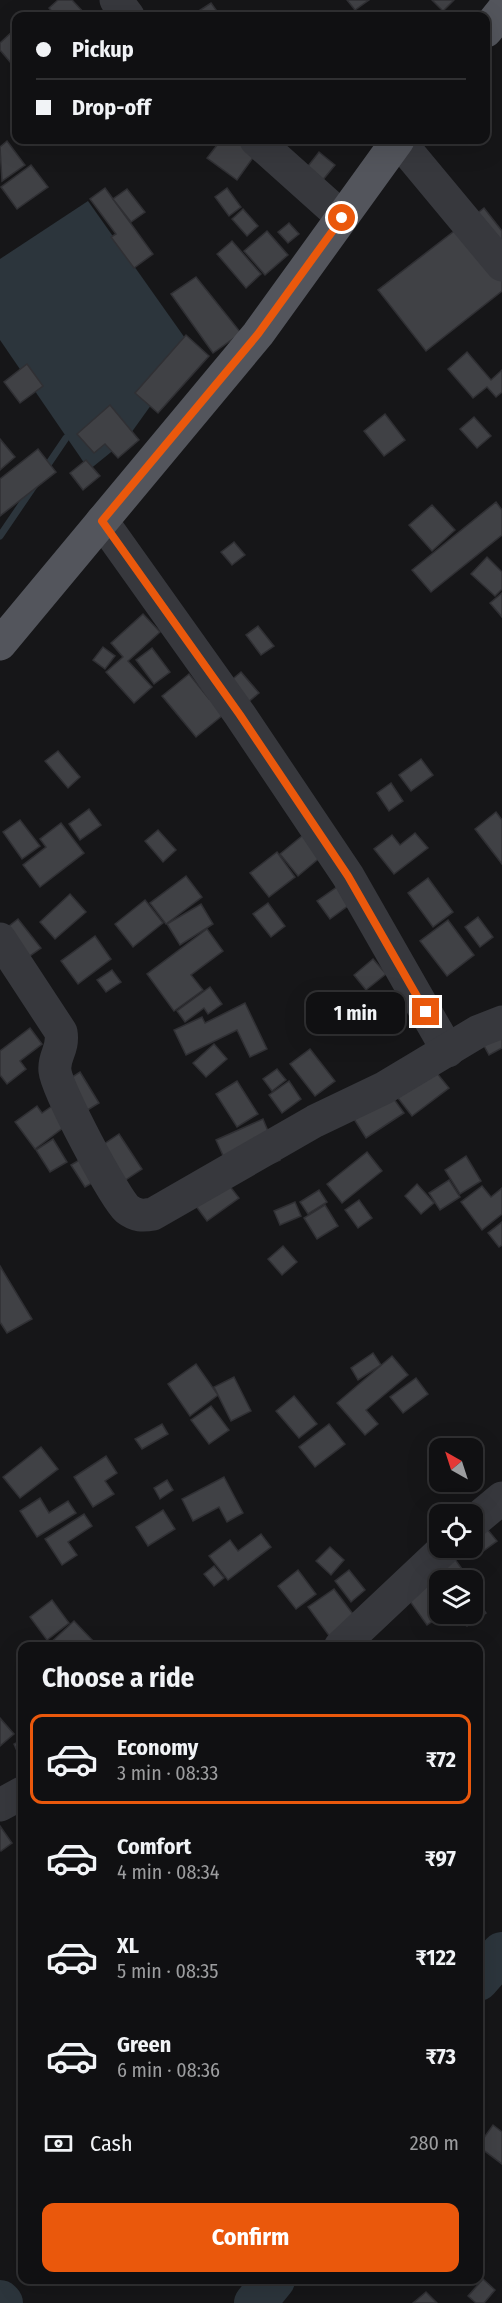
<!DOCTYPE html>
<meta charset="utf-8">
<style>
body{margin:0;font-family:"Fira Sans Condensed",sans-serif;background:#1e1e20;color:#f1f3f6;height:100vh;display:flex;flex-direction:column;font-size:22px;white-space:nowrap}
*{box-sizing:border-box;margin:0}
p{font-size:20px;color:#9c9d9f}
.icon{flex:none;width:33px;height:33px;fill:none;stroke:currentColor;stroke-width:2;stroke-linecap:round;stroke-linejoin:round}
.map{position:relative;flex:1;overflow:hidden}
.details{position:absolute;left:18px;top:1642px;width:465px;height:642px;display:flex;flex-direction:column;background:#101012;border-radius:12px;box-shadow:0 6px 24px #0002,0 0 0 2px #303032}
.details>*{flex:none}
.guide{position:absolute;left:12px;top:12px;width:478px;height:132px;border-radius:12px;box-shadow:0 6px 24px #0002,0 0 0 2px #303032;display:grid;align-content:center;height:132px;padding:0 24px;background:#101012}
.needle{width:39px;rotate:321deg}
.fabs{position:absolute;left:429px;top:1438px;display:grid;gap:12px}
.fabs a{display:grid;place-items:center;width:54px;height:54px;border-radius:12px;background:#101012;box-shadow:0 6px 24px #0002,0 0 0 2px #303032;font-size:30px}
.end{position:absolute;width:27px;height:27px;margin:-14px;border:8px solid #ea580c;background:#fff;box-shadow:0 0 0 3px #fff}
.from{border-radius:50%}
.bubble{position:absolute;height:42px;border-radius:12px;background:#101012;box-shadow:0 6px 24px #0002,0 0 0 2px #303032;font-size:20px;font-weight:700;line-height:42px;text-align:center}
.guide b{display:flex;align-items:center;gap:21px;height:57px;font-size:22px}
.guide b+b{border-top:2px solid #303032}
.guide i{width:15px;height:15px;background:#f1f3f6}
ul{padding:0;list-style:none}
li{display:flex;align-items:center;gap:18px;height:90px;margin:0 12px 9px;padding:0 12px;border:3px solid transparent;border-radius:12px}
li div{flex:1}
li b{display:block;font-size:22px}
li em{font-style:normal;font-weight:700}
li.on{border-color:#ea580c}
li>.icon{width:54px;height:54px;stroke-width:1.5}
h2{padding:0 24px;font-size:27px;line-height:72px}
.pay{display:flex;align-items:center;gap:15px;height:66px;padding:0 24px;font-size:22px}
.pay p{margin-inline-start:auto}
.cta{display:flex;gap:12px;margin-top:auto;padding:12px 24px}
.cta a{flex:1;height:69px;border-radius:12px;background:#ea580c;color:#fff;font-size:24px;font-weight:700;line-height:69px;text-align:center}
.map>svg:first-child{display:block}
.water{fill:#2c353c}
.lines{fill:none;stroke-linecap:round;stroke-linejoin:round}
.stream{stroke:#2c353c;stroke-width:7}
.river{stroke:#2c353c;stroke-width:42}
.building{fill:#404145;stroke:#303034;stroke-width:1.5}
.minor{stroke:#37383d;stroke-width:33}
.major{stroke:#53555c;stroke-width:33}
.route{stroke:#ea580c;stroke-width:8}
</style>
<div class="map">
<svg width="502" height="2303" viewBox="0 0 502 2303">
<rect width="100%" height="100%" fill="#161618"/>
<polygon class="water" points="88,201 192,348 126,440 89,470 0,340 0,259"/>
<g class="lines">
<g class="stream">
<polyline points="45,469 66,438"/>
<polyline points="0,536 34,486"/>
</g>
<g class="river">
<polyline points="478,1980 502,1953"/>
<polyline points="0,2301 2,2303"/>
<polyline points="255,2303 274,2280"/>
</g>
</g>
<g class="building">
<polygon points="58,0 72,0 87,16 56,16 49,8"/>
<polygon points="347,0 369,0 355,10"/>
<polygon points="432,0 454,0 443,11"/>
<polygon points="211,3 219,14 191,16"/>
<polygon points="16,28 16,69 0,50 0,43"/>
<polygon points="221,140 227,142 229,140 248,140 260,148 237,180 207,158"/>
<polygon points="7,141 25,165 2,181 0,147"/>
<polygon points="319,152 335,165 317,187 301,175"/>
<polygon points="31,165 48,187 17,209 1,187"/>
<polygon points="105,188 153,254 134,268 111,237 116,234 90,199"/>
<polygon points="227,188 241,207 229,216 215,197"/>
<polygon points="127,189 145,212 131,222 113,199"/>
<polygon points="484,208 502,231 502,291 426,351 378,290"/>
<polygon points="243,209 258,226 247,236 232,219"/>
<polygon points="289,223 299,234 288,243 278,232"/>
<polygon points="267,231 288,255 265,275 244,251"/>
<polygon points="232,241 261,274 246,288 217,254"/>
<polygon points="196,277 241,333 213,353 171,294"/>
<polygon points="186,335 209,356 158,413 135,393"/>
<polygon points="467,352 491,380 502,370 502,392 496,397 487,387 473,398 448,369"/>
<polygon points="27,364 43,386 20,403 4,382"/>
<polygon points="110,405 139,440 118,458 105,444 94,453 77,434"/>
<polygon points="385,414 405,440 384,456 364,431"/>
<polygon points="474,417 491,436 477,448 460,429"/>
<polygon points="0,439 15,457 0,470"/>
<polygon points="38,449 56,472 0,516 0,479"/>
<polygon points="86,460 100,476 83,490 70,473"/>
<polygon points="496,502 502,510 502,535 431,592 412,570"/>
<polygon points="432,505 455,530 432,551 409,525"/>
<polygon points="234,542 245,555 232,565 221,552"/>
<polygon points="487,557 502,572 502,589 495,596 471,574"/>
<polygon points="502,593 502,617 490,603"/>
<polygon points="143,614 160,632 128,661 152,687 134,703 106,672 123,657 111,643"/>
<polygon points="258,626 274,646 261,655 246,635"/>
<polygon points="103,647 115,656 105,669 93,660"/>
<polygon points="152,648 170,672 154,684 136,660"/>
<polygon points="241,672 259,693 227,720 223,715 196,737 162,696 189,674 209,699"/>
<polygon points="58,751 80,777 68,788 45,761"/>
<polygon points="421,759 433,775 411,791 399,775"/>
<polygon points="391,783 403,801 389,811 377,793"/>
<polygon points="89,809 101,825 80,840 69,824"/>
<polygon points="496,812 502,820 502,864 475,829"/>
<polygon points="324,818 341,840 298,876 280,854"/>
<polygon points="20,820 40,846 22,859 3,832"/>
<polygon points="61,823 84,853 40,887 23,865 46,847 40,839"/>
<polygon points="158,830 176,850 163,862 145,841"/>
<polygon points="415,833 428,848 394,874 374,849 392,835 400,845"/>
<polygon points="277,852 295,877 269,897 250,873"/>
<polygon points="186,876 202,897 166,924 150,903"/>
<polygon points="428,878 453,912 433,927 408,893"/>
<polygon points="347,880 360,897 330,919 317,901"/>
<polygon points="70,894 86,912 55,939 40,922"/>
<polygon points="145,900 163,923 133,947 115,924"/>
<polygon points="268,903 285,926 271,937 253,914"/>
<polygon points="201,904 213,924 180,945 167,924"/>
<polygon points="478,917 493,937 480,947 465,927"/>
<polygon points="18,919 41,948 24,960 0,933"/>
<polygon points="448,920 474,955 447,976 420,941"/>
<polygon points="207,929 223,951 191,975 203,990 174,1011 147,974"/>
<polygon points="95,936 111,959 78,984 61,961"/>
<polygon points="373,959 386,974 366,990 354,975"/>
<polygon points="112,970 121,982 106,992 97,980"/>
<polygon points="210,987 222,1004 208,1014 204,1008 185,1022 177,1011"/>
<polygon points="245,1003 267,1049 250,1057 237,1030 186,1055 174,1030 202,1017 205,1023"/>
<polygon points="470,1020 502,1037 502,1048 489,1055"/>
<polygon points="30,1028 42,1044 20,1061 26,1069 7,1084 0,1075 0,1051"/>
<polygon points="214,1044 227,1059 206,1077 193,1063"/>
<polygon points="310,1049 335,1081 315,1096 290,1064"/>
<polygon points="423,1056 449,1088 412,1116 387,1084"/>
<polygon points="277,1069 286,1080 272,1091 263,1079"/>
<polygon points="80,1072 99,1103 86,1111 66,1081"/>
<polygon points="237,1081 258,1114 237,1127 216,1094"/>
<polygon points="289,1081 301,1099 282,1113 269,1095"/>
<polygon points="391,1095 404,1113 366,1138 354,1119"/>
<polygon points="58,1102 72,1121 35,1149 15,1122 37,1106 42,1113"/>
<polygon points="263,1119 280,1160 234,1180 216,1140"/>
<polygon points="119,1134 142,1169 124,1181 101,1146"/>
<polygon points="53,1139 67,1162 50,1172 36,1150"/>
<polygon points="98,1149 111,1172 85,1187 71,1165"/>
<polygon points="367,1152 382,1171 342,1203 327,1184"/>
<polygon points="466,1156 481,1181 460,1194 445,1170"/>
<polygon points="218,1171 239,1198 207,1221 187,1194"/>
<polygon points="449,1180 460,1197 440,1210 429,1193"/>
<polygon points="417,1184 434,1203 421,1214 405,1196"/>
<polygon points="482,1186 491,1197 502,1188 502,1214 482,1230 461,1202"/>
<polygon points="319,1190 327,1202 308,1214 300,1202"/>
<polygon points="359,1200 372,1218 358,1228 345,1210"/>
<polygon points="295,1202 301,1216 280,1225 274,1211"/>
<polygon points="325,1205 338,1226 317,1239 304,1218"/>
<polygon points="502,1222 502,1245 499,1247 488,1233"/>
<polygon points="283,1246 297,1262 282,1275 268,1259"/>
<polygon points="0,1266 32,1319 7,1333 0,1322"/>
<polygon points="373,1353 381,1365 358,1380 351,1368"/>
<polygon points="392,1356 408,1375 366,1410 378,1424 365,1435 337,1403"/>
<polygon points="196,1364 218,1395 190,1416 168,1384"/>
<polygon points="234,1377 251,1411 231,1421 214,1387"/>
<polygon points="416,1378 428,1394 403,1413 390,1397"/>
<polygon points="294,1396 317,1424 299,1438 276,1411"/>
<polygon points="211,1406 229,1430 209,1444 191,1420"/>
<polygon points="162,1424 168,1434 142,1449 135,1439"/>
<polygon points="329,1424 345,1444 315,1467 299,1447"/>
<polygon points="41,1447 58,1469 20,1498 3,1477"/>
<polygon points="106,1456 117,1473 105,1481 114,1494 93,1507 74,1477"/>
<polygon points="224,1477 243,1513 227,1522 219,1507 193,1521 182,1499"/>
<polygon points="167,1480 173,1490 160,1499 154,1488"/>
<polygon points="40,1498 49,1513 68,1501 76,1513 37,1537 20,1511"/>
<polygon points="163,1510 175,1529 148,1546 136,1527"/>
<polygon points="84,1514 92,1526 68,1542 77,1555 62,1565 45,1539"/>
<polygon points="483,1524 497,1541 482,1552 472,1539 472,1532"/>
<polygon points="261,1534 271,1547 228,1580 209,1556 230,1540 238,1551"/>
<polygon points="330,1547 344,1560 331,1575 316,1561"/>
<polygon points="452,1555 462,1569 446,1581 440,1581 440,1614 443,1614 427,1625 402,1590"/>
<polygon points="214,1566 224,1578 214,1586 204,1574"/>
<polygon points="298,1570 316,1594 296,1609 278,1586"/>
<polygon points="349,1570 365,1590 351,1602 335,1581"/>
<polygon points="334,1589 359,1622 333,1641 308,1607"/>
<polygon points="472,1593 486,1613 467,1626 458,1614 472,1614"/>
<polygon points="52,1600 69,1623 47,1640 30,1617"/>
<polygon points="74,1621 93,1641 86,1647 46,1647"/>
<polygon points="0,1718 14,1734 0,1746"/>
<polygon points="22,1740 22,1762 14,1744"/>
<polygon points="0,1826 12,1843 1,1851 0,1850"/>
<polygon points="493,2125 502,2132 502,2164 478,2146"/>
<polygon points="483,2279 495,2290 484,2303 476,2303 468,2296"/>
<polygon points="426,2292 437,2303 413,2303"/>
</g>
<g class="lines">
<g class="minor">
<polyline points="116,0 128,16"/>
<polyline points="256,140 342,217"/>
<polyline points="398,140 502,265"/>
<polyline points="102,521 240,715 348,876 448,1051"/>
<path d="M 0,939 L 61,1032 C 64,1050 53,1056 55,1071 C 57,1090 114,1197 127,1209 C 136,1216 143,1216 153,1214 L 315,1121 L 384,1088 L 479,1031 L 502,1022"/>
<polyline points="472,1523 502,1498"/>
<polyline points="340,1647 445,1548"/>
<polyline points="0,1805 22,1793"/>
</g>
<g class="major">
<polyline points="486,31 502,11"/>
<polyline points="0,644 258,334 398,140"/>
</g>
</g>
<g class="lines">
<polyline class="route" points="342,218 258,334 102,521 240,715 348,876 426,1012"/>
</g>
</svg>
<div class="fabs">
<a><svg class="needle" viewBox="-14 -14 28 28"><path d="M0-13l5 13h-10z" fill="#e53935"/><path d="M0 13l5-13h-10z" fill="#9c9d9f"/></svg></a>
<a><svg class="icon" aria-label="locate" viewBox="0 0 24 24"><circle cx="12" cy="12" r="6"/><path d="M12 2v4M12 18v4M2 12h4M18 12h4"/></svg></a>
<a><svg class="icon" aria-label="layers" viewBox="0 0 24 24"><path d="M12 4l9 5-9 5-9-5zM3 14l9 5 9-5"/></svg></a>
</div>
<i class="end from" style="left:342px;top:218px"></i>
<i class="end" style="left:426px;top:1012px"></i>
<div class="bubble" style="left:306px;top:992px;width:99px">1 min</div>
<div class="guide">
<b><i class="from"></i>Pickup</b>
<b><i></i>Drop-off</b>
</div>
<section class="details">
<h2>Choose a ride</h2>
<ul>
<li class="on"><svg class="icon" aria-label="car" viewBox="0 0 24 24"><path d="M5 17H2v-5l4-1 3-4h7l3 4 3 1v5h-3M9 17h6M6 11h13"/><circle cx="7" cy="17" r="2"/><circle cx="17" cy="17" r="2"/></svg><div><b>Economy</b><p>3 min · 08:33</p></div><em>₹72</em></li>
<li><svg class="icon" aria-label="car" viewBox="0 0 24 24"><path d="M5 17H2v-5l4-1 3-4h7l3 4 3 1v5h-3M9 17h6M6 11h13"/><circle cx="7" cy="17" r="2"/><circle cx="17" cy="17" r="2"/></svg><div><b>Comfort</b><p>4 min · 08:34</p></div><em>₹97</em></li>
<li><svg class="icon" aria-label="car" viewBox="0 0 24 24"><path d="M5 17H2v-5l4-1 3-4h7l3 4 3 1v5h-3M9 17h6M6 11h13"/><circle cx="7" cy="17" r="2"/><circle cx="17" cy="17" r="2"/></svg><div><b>XL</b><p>5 min · 08:35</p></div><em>₹122</em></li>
<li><svg class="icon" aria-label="car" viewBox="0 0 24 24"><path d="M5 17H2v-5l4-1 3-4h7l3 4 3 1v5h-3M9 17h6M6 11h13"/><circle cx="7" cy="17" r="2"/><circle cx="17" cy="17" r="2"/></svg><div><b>Green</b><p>6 min · 08:36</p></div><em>₹73</em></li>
</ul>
<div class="pay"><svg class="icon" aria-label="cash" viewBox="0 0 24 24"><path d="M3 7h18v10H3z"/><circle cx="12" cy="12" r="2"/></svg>Cash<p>280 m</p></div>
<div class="cta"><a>Confirm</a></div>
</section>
</div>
